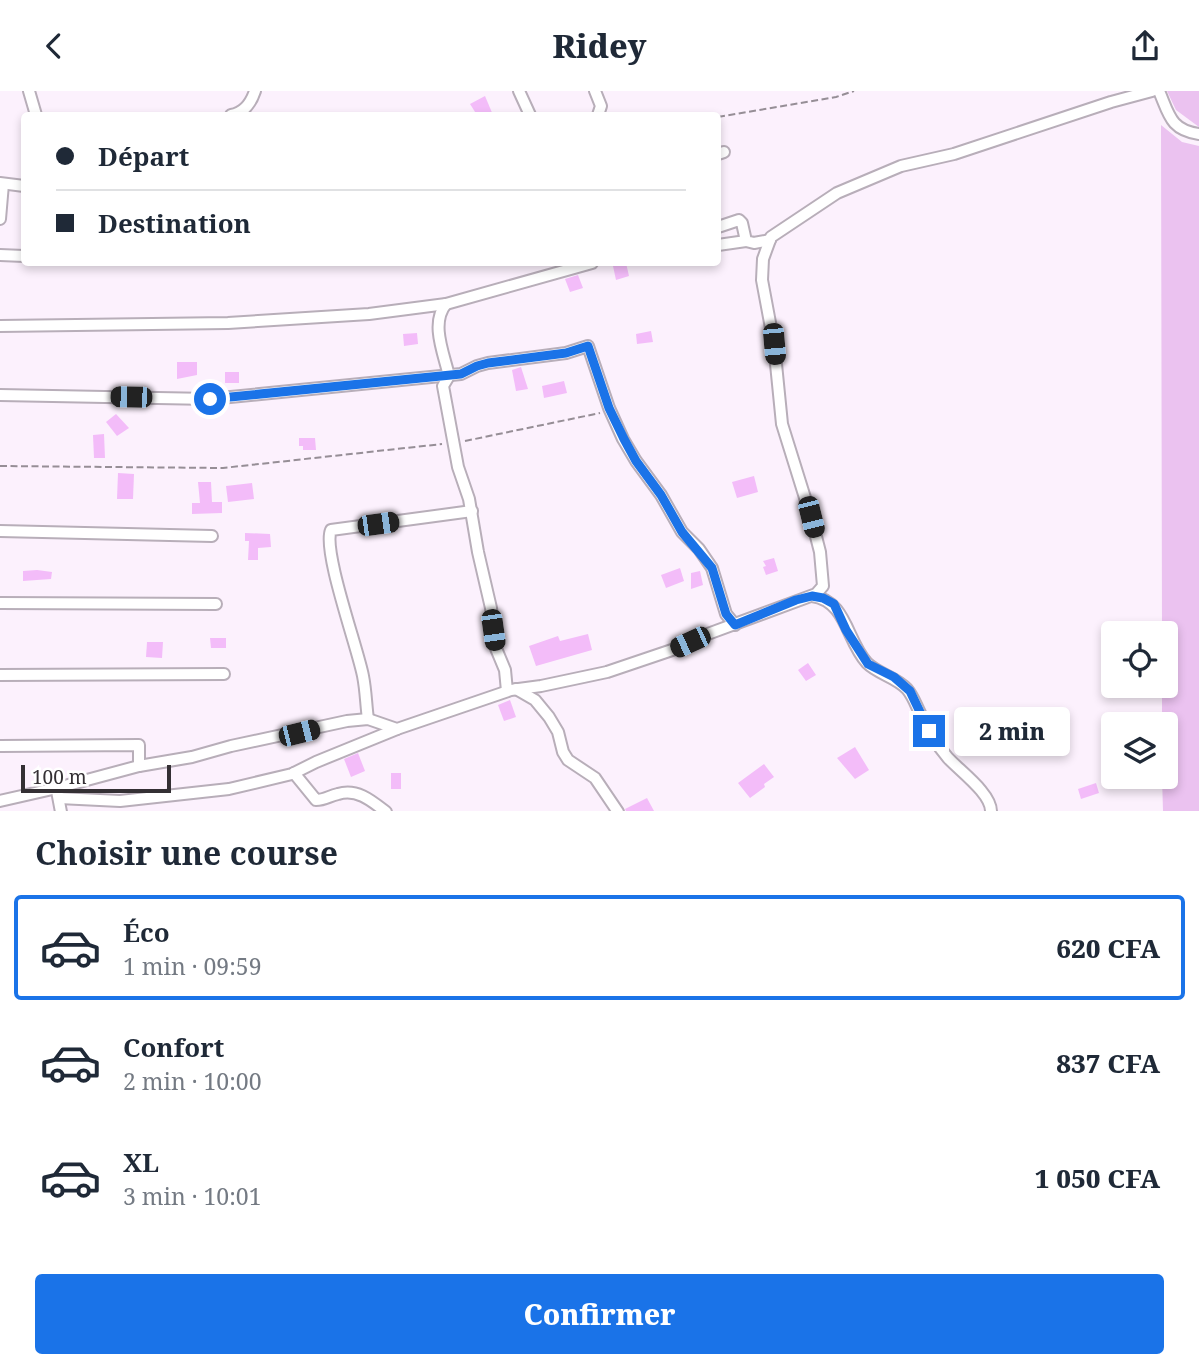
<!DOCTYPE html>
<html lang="fr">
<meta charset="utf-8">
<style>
body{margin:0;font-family:"Noto Serif",serif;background:#f2f2f3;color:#1f2937;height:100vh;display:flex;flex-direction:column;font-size:26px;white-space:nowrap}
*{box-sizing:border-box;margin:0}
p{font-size:23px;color:#747a83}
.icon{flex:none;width:38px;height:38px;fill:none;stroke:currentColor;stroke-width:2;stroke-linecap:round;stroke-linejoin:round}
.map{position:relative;height:720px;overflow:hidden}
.sheet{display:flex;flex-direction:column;background:#fff;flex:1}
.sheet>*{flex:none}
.top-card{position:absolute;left:21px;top:21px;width:700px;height:154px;border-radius:7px;box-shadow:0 4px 10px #0003;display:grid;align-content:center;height:154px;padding:0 35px;background:#fff}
.controls{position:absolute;left:1101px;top:530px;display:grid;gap:14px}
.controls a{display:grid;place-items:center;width:77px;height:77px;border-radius:7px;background:#fff;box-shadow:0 4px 10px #0003;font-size:35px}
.scale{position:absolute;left:21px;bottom:18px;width:150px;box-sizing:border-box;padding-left:7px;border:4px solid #343034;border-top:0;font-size:19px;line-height:24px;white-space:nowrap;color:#343034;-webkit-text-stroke:5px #fff;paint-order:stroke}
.end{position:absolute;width:32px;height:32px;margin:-16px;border:9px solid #1a73e8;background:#fff;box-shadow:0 0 0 4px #fff}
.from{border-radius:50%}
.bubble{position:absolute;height:49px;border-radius:7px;background:#fff;box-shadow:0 4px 10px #0003;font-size:23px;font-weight:800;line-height:49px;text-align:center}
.car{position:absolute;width:21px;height:42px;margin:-21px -10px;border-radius:9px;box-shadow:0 0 5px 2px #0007;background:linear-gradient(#222 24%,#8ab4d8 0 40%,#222 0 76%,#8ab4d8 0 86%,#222 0)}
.top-card b{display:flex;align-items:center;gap:24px;height:66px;font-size:26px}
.top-card b+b{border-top:2px solid #e0e1e3}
.top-card i{width:18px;height:18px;background:#1f2937}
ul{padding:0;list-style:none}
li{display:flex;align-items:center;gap:21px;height:105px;margin:0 14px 10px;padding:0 21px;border:4px solid transparent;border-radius:7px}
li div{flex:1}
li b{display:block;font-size:26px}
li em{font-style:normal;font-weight:800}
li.active{border-color:#1a73e8}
li>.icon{width:63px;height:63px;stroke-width:1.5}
h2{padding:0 35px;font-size:32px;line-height:84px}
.button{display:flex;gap:14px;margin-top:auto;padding:14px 35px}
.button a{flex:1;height:80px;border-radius:7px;background:#1a73e8;color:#fff;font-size:28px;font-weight:800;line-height:80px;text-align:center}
header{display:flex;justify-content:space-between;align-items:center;height:91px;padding:0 35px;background:#fff;font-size:32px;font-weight:800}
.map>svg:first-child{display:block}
.green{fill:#ebc2f0}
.building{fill:#f3bcf9}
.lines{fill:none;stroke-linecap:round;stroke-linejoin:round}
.minor-casing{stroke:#b8aeb9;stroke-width:14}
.path{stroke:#968e96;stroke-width:2;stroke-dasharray:7 3.5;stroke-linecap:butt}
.minor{stroke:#fff;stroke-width:10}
.route{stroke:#1a73e8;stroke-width:9}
</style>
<header><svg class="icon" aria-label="back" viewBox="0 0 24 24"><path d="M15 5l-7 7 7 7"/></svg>Ridey<svg class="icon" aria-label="share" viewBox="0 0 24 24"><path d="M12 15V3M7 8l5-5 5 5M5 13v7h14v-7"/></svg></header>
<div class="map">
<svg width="1199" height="721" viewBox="0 0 1199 721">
<rect width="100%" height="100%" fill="#fcf1fd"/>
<g class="green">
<polygon points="1167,0 1199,0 1199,36 1176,19"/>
<polygon points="1161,34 1182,51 1199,55 1199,720 1163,720 1162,686 1166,686 1166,634 1162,633 1162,595 1166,595 1166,542 1162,542"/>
</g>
<g class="building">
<polygon points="485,5 493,24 477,24 470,13"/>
<polygon points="626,172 629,185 616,189 613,175"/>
<polygon points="578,184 583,197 570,201 565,188"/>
<polygon points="651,240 653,251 637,253 636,243"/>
<polygon points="417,242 418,253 404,255 403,243"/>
<polygon points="177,271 197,271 197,284 177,288"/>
<polygon points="521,276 528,298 516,300 512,279"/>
<rect x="225" y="281" width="14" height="11"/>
<polygon points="564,290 567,302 544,307 542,295"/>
<polygon points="116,323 129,337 117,345 106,331"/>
<polygon points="104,343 105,367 94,367 93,344"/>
<polygon points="299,347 315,347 316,359 303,359 303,355 299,355"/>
<polygon points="118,382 134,383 133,408 117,408"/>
<polygon points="754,385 758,401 737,407 732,391"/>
<polygon points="198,391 211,391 212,411 222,411 222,422 192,423 192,412 200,412"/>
<polygon points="252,392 254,408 228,411 226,395"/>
<polygon points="245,442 270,443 271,456 258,457 258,469 248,469 249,450 245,450"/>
<polygon points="774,467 778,480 766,484 763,476 766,475 763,470"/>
<polygon points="680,477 684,490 666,497 661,484"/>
<polygon points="37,479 52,481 51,488 23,490 23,480"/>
<polygon points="700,480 703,494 691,498 691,482"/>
<polygon points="588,543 592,559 536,575 529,555 558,545 560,550"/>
<polygon points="210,547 226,547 226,557 211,557"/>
<polygon points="147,551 163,551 162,567 146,566"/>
<polygon points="808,572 816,584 806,590 798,579"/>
<polygon points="510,609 516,626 504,630 498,614"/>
<polygon points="855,656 869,679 855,688 837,667"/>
<polygon points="358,662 365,680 351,686 344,668"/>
<polygon points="764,673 774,686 764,693 765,696 750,707 738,692"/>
<rect x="391" y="682" width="10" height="16"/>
<polygon points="1096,692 1099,702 1081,708 1078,698"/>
<polygon points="647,707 654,720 626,720 625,718"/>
</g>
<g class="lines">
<g class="minor-casing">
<g id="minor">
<polyline points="29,0 36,24"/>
<polyline points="519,0 530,24"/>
<polyline points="595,0 601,15 598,24"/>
<path d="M 1159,0 C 1169,23 1170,39 1199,43"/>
<path d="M 231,24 C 244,22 251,12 255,0"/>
<polyline points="718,63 724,61"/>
<polyline points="0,92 24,95"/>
<polyline points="0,128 3,93"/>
<polyline points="718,136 739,129 742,132 746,150 754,152 770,149"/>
<polyline points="718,154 746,150"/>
<polyline points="0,164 24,165"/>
<path d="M 446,213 C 430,232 444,263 449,285 L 443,295 L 458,376 L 469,408 L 478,461 L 491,517 L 495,555 L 505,579 L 507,600"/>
<polyline points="0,235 228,232 369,223 446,213 592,172"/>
<polyline points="0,304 210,308 461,283 477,275 488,272 566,262 588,255 609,317 623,348 636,370 661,404 682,441 699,458 712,477 726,523 735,534"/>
<polyline points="0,440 212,445"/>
<path d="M 812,505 C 847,510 846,549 867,572 C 878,583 896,586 907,598 C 913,605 916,614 920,622 C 927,638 937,654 948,667 C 960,680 992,703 991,721"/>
<polyline points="0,512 216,513"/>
<polyline points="0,584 224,583"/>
<polyline points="516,598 535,609 549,626 558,641 563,661 568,669 595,687 618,721"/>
<path d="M 368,628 C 366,614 366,600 363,585 C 358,558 322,459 331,439 L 472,420"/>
<polyline points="0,655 139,654 139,675"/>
<path d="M 294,682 L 316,709 C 325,709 329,705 338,703 C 357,697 372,710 386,721"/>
<polyline points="57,700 61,721"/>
<polyline points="59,707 120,710 229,698 292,683 316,671 397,638"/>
<polyline points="0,710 57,697 139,675 192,666 231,655 347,630 368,628 397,638 511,599 541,595 607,581 675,558 705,544 816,503 823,495 820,461 811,426 782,333 774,253 762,189 763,168 771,146 837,102 901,75 954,63 1111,11 1152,0"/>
</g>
</g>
<g class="path">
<polyline points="718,26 836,6 854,0"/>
<polyline points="465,350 600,322"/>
<polyline points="0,375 223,377 442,353"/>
</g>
<use href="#minor" class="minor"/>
</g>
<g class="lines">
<polyline class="route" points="210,308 461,283 477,275 488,272 566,262 588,255 609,317 624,348 636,370 661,404 682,441 712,477 726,523 735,534 796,509 812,505 823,507 834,513 846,539 868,573 894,586 910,600 929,640"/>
</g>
</svg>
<div class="controls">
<a><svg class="icon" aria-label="locate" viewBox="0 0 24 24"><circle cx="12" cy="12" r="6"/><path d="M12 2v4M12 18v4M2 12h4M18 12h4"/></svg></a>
<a><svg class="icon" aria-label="layers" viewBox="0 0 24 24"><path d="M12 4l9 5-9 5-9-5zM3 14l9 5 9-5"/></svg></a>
</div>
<div class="scale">100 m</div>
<i class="end from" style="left:210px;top:308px"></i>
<i class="end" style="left:929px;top:640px"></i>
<div class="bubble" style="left:954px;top:616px;width:116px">2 min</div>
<i class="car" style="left:774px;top:253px;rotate:175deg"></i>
<i class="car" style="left:131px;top:306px;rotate:271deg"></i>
<i class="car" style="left:811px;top:426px;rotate:166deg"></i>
<i class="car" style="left:378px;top:433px;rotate:82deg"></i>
<i class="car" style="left:493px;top:539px;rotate:172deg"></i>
<i class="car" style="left:690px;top:551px;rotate:245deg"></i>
<i class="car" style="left:299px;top:642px;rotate:76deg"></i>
<div class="top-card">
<b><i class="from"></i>Départ</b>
<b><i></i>Destination</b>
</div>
</div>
<section class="sheet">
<h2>Choisir une course</h2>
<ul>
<li class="active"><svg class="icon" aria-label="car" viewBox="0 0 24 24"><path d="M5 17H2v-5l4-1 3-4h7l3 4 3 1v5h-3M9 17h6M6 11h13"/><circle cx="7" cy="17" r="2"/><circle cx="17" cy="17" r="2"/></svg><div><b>Éco</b><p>1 min · 09:59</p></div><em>620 CFA</em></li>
<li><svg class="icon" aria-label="car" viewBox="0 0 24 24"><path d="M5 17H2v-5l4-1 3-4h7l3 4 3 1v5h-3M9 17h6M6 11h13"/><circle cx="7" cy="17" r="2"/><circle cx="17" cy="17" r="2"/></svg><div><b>Confort</b><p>2 min · 10:00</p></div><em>837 CFA</em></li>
<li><svg class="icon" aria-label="car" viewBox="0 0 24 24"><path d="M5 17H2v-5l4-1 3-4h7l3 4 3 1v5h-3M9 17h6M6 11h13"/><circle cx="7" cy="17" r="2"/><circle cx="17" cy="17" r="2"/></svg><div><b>XL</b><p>3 min · 10:01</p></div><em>1 050 CFA</em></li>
</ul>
<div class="button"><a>Confirmer</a></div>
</section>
